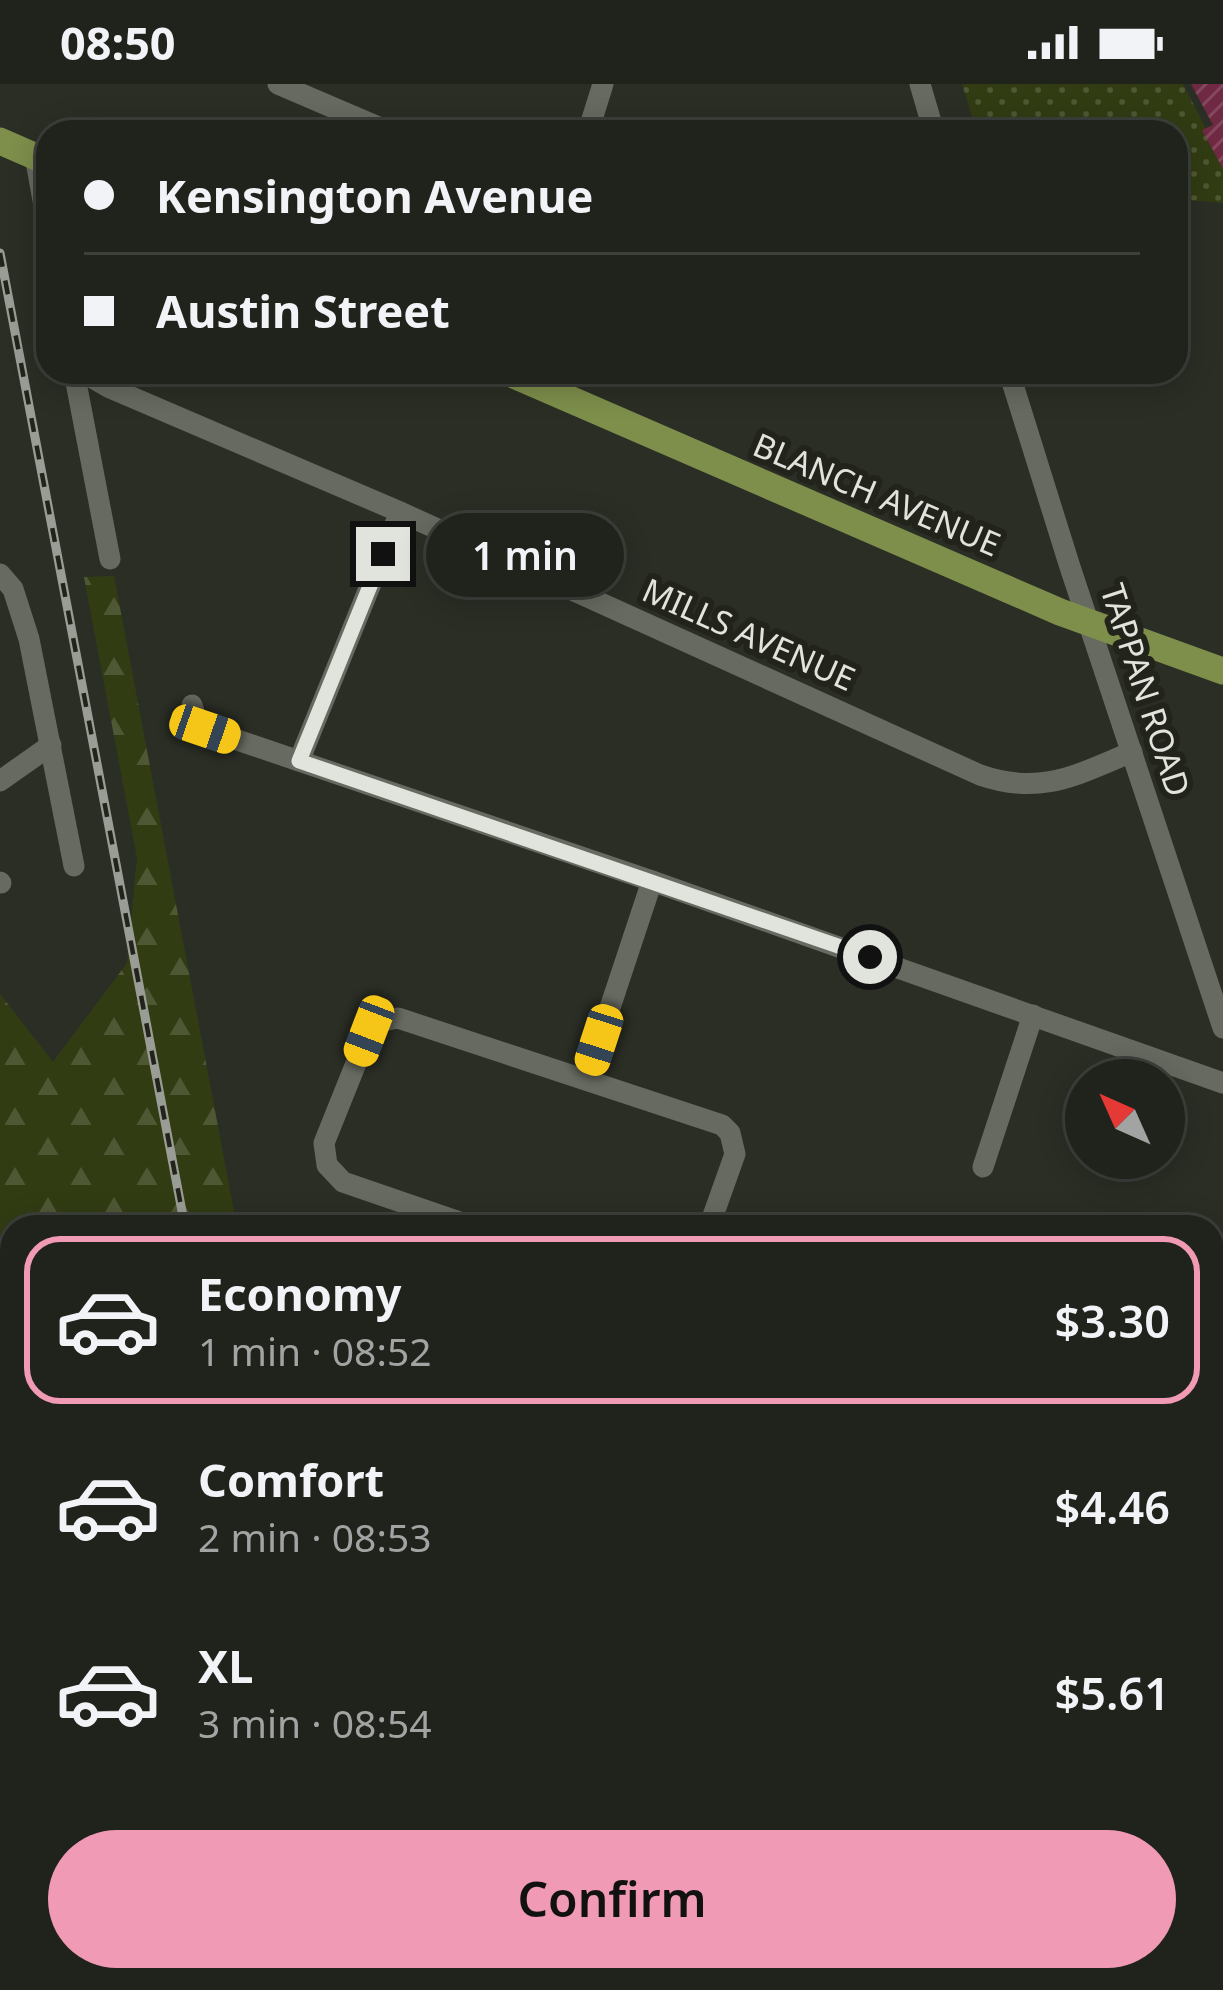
<!DOCTYPE html>
<meta charset="utf-8">
<style>
body{margin:0;font-family:"Noto Sans",sans-serif;background:#282a25;color:#f1f3f6;height:100vh;display:flex;flex-direction:column;font-size:45px;white-space:nowrap}
*{box-sizing:border-box;margin:0}
p{font-size:39px;color:#a2a4a3}
.icon{flex:none;width:66px;height:66px;fill:none;stroke:currentColor;stroke-width:2;stroke-linecap:round;stroke-linejoin:round}
.map{position:relative;flex:1;overflow:hidden}
.panel{position:absolute;left:0px;top:1131px;width:1224px;height:777px;display:flex;flex-direction:column;background:#20221c;border-radius:36px 36px 0 0;box-shadow:0 6px 30px #0003,0 0 0 3px #3d3f3b}
.panel>*{flex:none}
.banner{position:absolute;left:36px;top:36px;width:1152px;height:264px;border-radius:36px;box-shadow:0 6px 30px #0003,0 0 0 3px #3d3f3b;display:grid;align-content:center;height:264px;padding:0 48px;background:#20221c}
.needle{width:78px;rotate:315deg}
.buttons{position:absolute;left:1065px;top:975px;display:grid;gap:24px}
.buttons a{display:grid;place-items:center;width:120px;height:120px;border-radius:50%;background:#20221c;box-shadow:0 6px 30px #0003,0 0 0 3px #3d3f3b;font-size:60px}
.end{position:absolute;width:54px;height:54px;margin:-27px;border:15px solid #e1e3dd;background:#111;box-shadow:0 0 0 6px #111}
.from{border-radius:50%}
.bubble{position:absolute;height:84px;border-radius:42px;background:#20221c;box-shadow:0 6px 30px #0003,0 0 0 3px #3d3f3b;font-size:39px;font-weight:600;line-height:84px;text-align:center}
.car{position:absolute;width:36px;height:72px;margin:-36px -18px;border-radius:15px;box-shadow:0 0 9px 3px #0007;background:linear-gradient(#f5c518 24%,#345 0 40%,#f5c518 0 76%,#345 0 86%,#f5c518 0)}
.banner b{display:flex;align-items:center;gap:42px;height:114px;font-size:45px}
.banner b+b{border-top:3px solid #3d3f3b}
.banner i{width:30px;height:30px;background:#f1f3f6}
ul{padding:21px 0 0;list-style:none}
li{display:flex;align-items:center;gap:36px;height:168px;margin:0 24px 18px;padding:0 24px;border:6px solid transparent;border-radius:36px}
li div{flex:1}
li b{display:block;font-size:45px}
li em{font-style:normal;font-weight:600}
li.selected{border-color:#f09ab5}
li>.icon{width:108px;height:108px;stroke-width:1.5}
.cta{display:flex;gap:24px;margin-top:auto;padding:24px 48px}
.cta a{flex:1;height:138px;border-radius:72px;background:#f09ab5;color:#111;font-size:48px;font-weight:600;line-height:138px;text-align:center}
.status{display:flex;justify-content:space-between;align-items:center;height:84px;padding:0 60px;background:#20221c;direction:ltr}
.status svg{height:33px;fill:currentColor}
.map>svg:first-child{display:block}
.grass{fill:#313c13}
.forest{fill:url(#forest-firs)}
.park{fill:url(#park-dots)}
.building{fill:url(#building-hatch)}
.lines{fill:none;stroke-linecap:round;stroke-linejoin:round}
.minor{stroke:#676a60;stroke-width:21}
.major{stroke:#7d8f4b;stroke-width:27}
.rail-casing{stroke:#9a9d96;stroke-width:9}
.rail{stroke:#22241c;stroke-width:4.5;stroke-dasharray:14;stroke-linecap:butt}
.route{stroke:#e1e3dd;stroke-width:15}
.labels{text-anchor:middle;dominant-baseline:central;stroke-width:12;stroke-linejoin:round;paint-order:stroke}
.street-label{font-size:33px;fill:#e1e3dd;stroke:#22241c}
</style>
<div class="status"><b>08:50</b><svg viewBox="0 0 49 12"><path d="M0 12V9h3v3zM5 12V6h3v6zM10 12V3h3v9zM15 12V0h3v12zM26 1h20v11H26zM47 4h2v5h-2z"/></svg></div>
<div class="map">
<svg width="1223" height="1906" viewBox="0 0 1223 1906">
<defs>
<pattern id="forest-firs" width="22" height="20" patternUnits="userSpaceOnUse" patternTransform="scale(3)"><rect width="22" height="20" fill="#313c13"/><path d="M5 1l3.5 6h-7zM16 11l3.5 6h-7z" fill="#4f5835"/></pattern>
<pattern id="park-dots" width="8" height="8" patternUnits="userSpaceOnUse" patternTransform="scale(3)"><rect width="8" height="8" fill="#313c13"/><path d="M2 2h.1M6 6h.1" fill="none" stroke="#4f5835" stroke-width="1.8" stroke-linecap="round"/></pattern>
<pattern id="building-hatch" width="6" height="6" patternUnits="userSpaceOnUse" patternTransform="scale(3)"><rect width="6" height="6" fill="#702943"/><path d="M-1 1l2-2M0 6l6-6M5 7l2-2" fill="none" stroke="#84485e"/></pattern>
</defs>
<rect width="100%" height="100%" fill="#2b2e25"/>
<polygon class="grass" points="0,1455 12,1459 12,1896 350,1896 352,1906 0,1906"/>
<polygon class="forest" points="114,492 237,1143 12,1143 12,1459 0,1455 0,910 53,978 127,879 137,774 84,493"/>
<polygon class="park" points="962,0 1183,0 1223,78 1223,119 1176,115 1176,48 977,48"/>
<polygon class="building" points="1191,0 1223,0 1223,85 1202,46 1213,41"/>
<g class="lines">
<g class="minor">
<polyline points="278,0 390,48"/>
<polyline points="920,0 934,48"/>
<polyline points="588,48 603,0"/>
<polyline points="35,72 48,144"/>
<polyline points="1176,251 1180,253"/>
<polyline points="74,288 110,475"/>
<path d="M 82,288 L 108,303 L 400,428 L 980,691 C 1041,712 1076,691 1132,668"/>
<polyline points="1009,288 1070,483 1223,944"/>
<polyline points="0,490 13,505 29,555 74,782"/>
<polyline points="192,621 197,638 205,645 652,797 1223,999"/>
<polyline points="299,677 400,428"/>
<polyline points="0,697 51,661"/>
<polyline points="0,798 1,799"/>
<polyline points="586,996 652,797"/>
<polyline points="983,1083 1033,931"/>
<polyline points="474,1143 343,1098 327,1081 324,1059 369,947 377,938 398,934 722,1041 730,1049 735,1070 709,1143"/>
<polyline points="1212,1374 1223,1376"/>
<polyline points="1212,1798 1223,1718"/>
<polyline points="500,1896 502,1906"/>
<polyline points="747,1906 758,1906"/>
<polyline points="1196,1906 1197,1896"/>
</g>
<g class="major">
<polyline points="0,57 48,78"/>
<polyline points="507,288 1060,528 1223,587"/>
</g>
<g class="rail-casing">
<g id="rail">
<polyline points="0,169 185,1143"/>
<polyline points="328,1896 330,1906"/>
</g>
</g>
<use href="#rail" class="rail"/>
</g>
<g class="lines">
<polyline class="route" points="383,470 299,677 870,873"/>
</g>
<g class="labels">
<g class="street-label">
<text transform="translate(877 410) rotate(23)">BLANCH AVENUE</text>
<text transform="translate(749 550) rotate(24)">MILLS AVENUE</text>
<text transform="translate(1146 606) rotate(72)">TAPPAN ROAD</text>
</g>
</g>
</svg>
<div class="buttons">
<a><svg class="needle" viewBox="-14 -14 28 28"><path d="M0-13l5 13h-10z" fill="#e53935"/><path d="M0 13l5-13h-10z" fill="#a2a4a3"/></svg></a>
</div>
<i class="end from" style="left:870px;top:873px"></i>
<i class="end" style="left:383px;top:470px"></i>
<div class="bubble" style="left:426px;top:429px;width:198px">1 min</div>
<i class="car" style="left:205px;top:645px;rotate:109deg"></i>
<i class="car" style="left:369px;top:947px;rotate:201deg"></i>
<i class="car" style="left:599px;top:956px;rotate:198deg"></i>
<div class="banner">
<b><i class="from"></i>Kensington Avenue</b>
<b><i></i>Austin Street</b>
</div>
<section class="panel">
<ul>
<li class="selected"><svg class="icon" aria-label="car" viewBox="0 0 24 24"><path d="M5 17H2v-5l4-1 3-4h7l3 4 3 1v5h-3M9 17h6M6 11h13"/><circle cx="7" cy="17" r="2"/><circle cx="17" cy="17" r="2"/></svg><div><b>Economy</b><p>1 min · 08:52</p></div><em>$3.30</em></li>
<li><svg class="icon" aria-label="car" viewBox="0 0 24 24"><path d="M5 17H2v-5l4-1 3-4h7l3 4 3 1v5h-3M9 17h6M6 11h13"/><circle cx="7" cy="17" r="2"/><circle cx="17" cy="17" r="2"/></svg><div><b>Comfort</b><p>2 min · 08:53</p></div><em>$4.46</em></li>
<li><svg class="icon" aria-label="car" viewBox="0 0 24 24"><path d="M5 17H2v-5l4-1 3-4h7l3 4 3 1v5h-3M9 17h6M6 11h13"/><circle cx="7" cy="17" r="2"/><circle cx="17" cy="17" r="2"/></svg><div><b>XL</b><p>3 min · 08:54</p></div><em>$5.61</em></li>
</ul>
<div class="cta"><a>Confirm</a></div>
</section>
</div>
